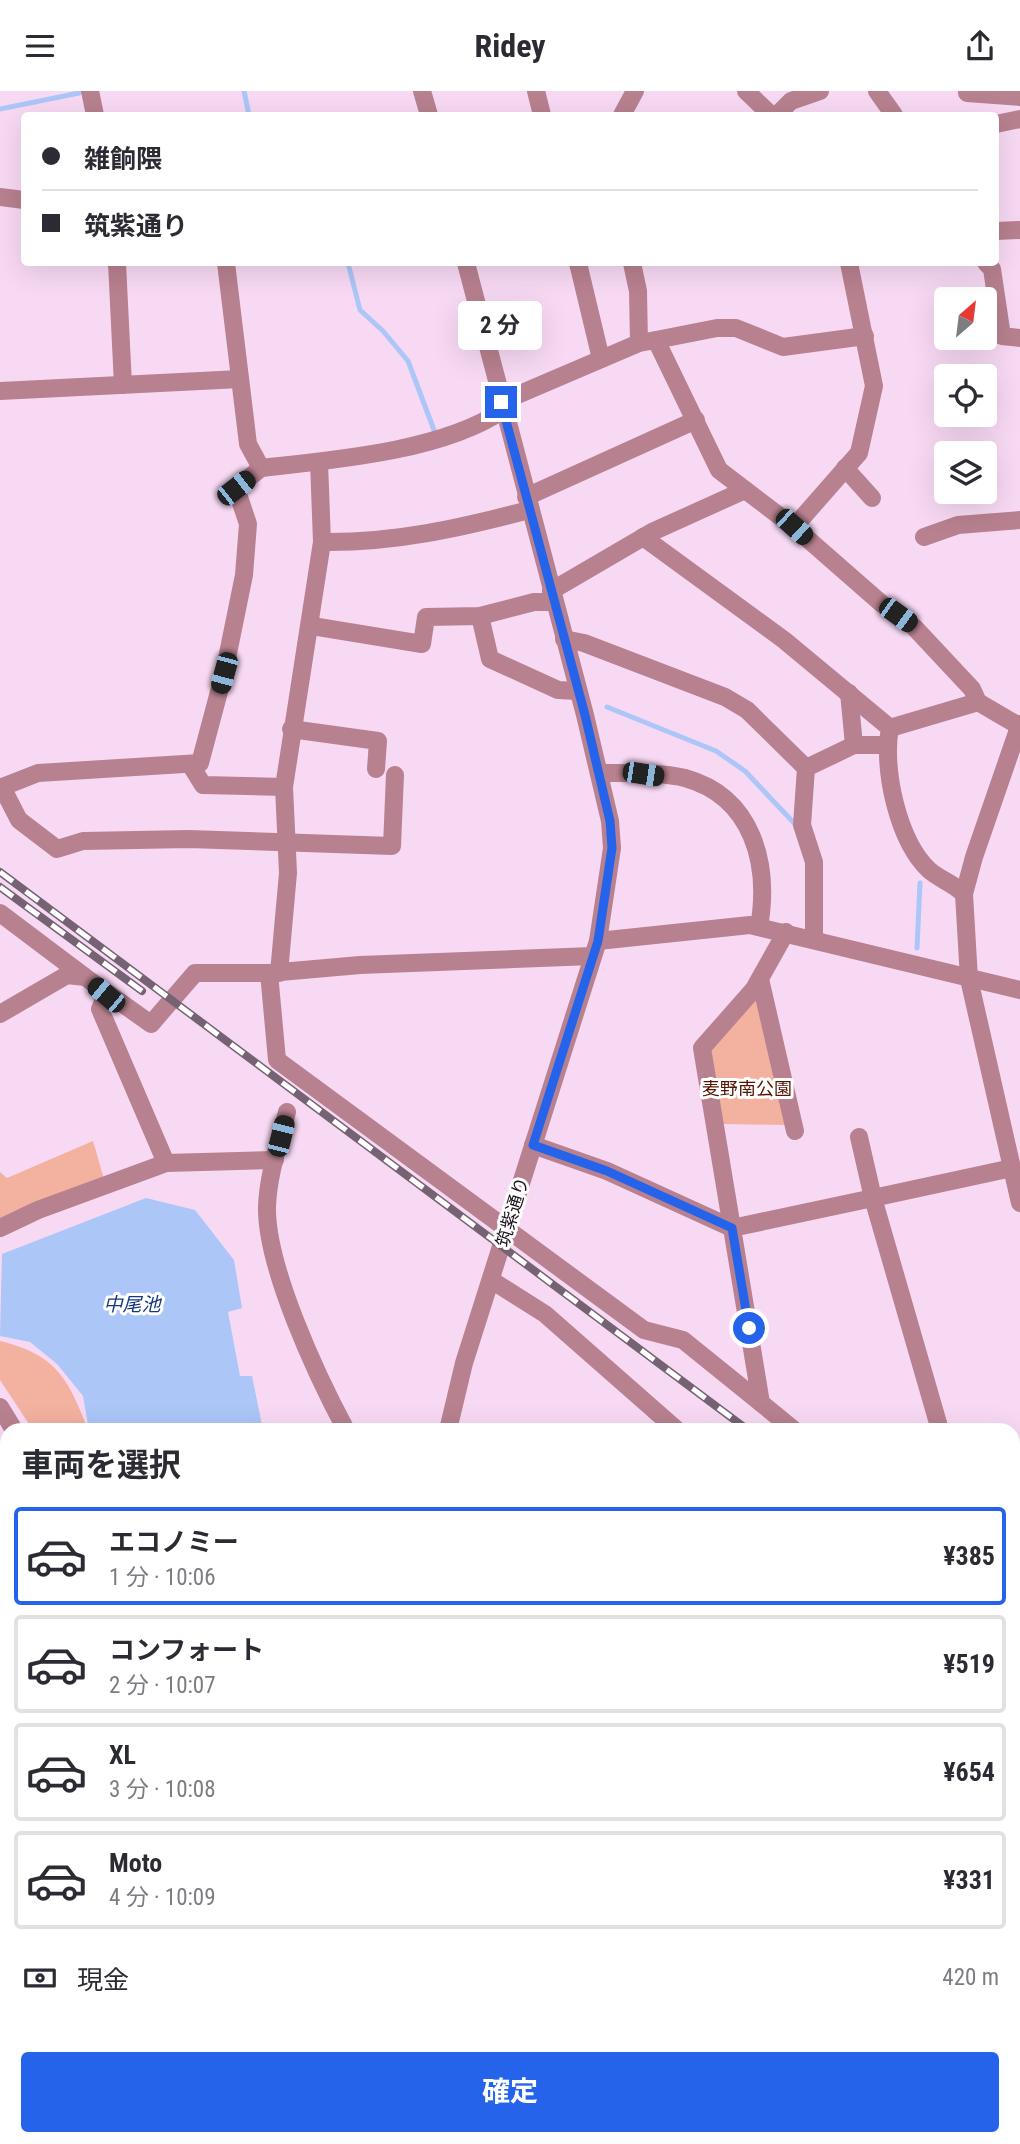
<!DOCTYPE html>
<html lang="ja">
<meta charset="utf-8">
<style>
body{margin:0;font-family:"Roboto Condensed","Noto Sans JP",sans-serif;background:#f7f7f7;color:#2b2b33;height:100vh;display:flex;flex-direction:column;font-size:26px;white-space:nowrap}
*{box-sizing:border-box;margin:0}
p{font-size:23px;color:#7c7c81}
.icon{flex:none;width:38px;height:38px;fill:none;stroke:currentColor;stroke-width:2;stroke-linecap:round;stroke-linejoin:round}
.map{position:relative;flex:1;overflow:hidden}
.panel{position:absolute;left:0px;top:1332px;width:1020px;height:723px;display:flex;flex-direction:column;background:#fff;border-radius:21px 21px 0 0;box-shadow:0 7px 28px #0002}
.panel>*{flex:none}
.banner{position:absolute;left:21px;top:21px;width:978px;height:154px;border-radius:7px;box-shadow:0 7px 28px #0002;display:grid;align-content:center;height:154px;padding:0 21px;background:#fff}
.needle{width:46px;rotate:28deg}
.buttons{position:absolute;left:934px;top:196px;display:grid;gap:14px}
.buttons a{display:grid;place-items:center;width:63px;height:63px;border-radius:7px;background:#fff;box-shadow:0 7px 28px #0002;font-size:35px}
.end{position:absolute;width:32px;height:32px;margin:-16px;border:9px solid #2563eb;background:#fff;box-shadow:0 0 0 4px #fff}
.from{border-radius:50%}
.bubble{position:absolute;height:49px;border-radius:7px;background:#fff;box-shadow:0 7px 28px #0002;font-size:23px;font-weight:700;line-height:49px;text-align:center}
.car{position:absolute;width:21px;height:42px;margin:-21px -10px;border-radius:9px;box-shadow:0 0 5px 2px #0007;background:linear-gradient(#222 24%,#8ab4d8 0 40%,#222 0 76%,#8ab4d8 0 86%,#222 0)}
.banner b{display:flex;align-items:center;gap:24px;height:66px;font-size:26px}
.banner b+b{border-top:2px solid #e1e1e2}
.banner i{width:18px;height:18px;background:#2b2b33}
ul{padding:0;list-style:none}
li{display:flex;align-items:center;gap:21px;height:98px;margin:0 14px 10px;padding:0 7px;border:4px solid #e1e1e2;border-radius:7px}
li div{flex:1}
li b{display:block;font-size:26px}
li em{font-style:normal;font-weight:700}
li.on{border-color:#2563eb}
li>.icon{width:63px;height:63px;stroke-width:1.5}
h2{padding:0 21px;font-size:32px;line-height:84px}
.pay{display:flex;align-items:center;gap:18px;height:77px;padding:0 21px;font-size:26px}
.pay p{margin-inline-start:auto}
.primary-button{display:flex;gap:14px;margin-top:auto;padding:14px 21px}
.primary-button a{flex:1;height:80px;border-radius:7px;background:#2563eb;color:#fff;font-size:28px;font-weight:700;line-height:80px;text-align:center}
header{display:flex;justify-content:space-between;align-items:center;height:91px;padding:0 21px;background:#fff;font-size:32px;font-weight:700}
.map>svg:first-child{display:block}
.green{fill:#f3b19f}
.water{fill:#acc6f8}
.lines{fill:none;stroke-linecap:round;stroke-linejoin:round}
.stream{stroke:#acc6f8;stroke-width:5}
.minor{stroke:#b8818f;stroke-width:18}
.major{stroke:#87274a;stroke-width:18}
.rail-casing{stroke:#756273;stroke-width:8}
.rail{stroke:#fff;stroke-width:5;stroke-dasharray:16;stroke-linecap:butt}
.route{stroke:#2563eb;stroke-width:9}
.labels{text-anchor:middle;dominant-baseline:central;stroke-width:6;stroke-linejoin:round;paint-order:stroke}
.park-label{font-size:18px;fill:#561403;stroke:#fff}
.street-label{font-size:18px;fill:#1c121c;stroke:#fff}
.water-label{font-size:19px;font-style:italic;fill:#18387e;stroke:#fff}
</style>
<header><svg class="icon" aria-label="menu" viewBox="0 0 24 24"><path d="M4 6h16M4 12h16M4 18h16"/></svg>Ridey<svg class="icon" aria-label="share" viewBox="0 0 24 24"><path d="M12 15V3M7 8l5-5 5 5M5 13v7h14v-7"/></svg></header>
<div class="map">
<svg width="1020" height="2053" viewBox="0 0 1020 2053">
<rect width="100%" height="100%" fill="#f8d9f4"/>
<g class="green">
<polygon points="756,906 786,1034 723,1033 710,958"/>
<polygon points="93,1050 104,1088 0,1130 0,1081 7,1087"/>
<path d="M 0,1250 C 57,1264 68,1288 88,1339 L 33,1339 L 0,1289 Z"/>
</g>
<polygon class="water" points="146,1107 195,1119 234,1169 242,1217 228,1221 240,1285 252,1285 263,1339 89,1339 83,1305 57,1273 30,1251 0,1245 2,1163"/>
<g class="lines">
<g class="stream">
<polyline points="244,0 249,24"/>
<polyline points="0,18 79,2"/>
<polyline points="348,172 360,219 383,240 408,270 434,339"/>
<polyline points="607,616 716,660 745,680 795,733"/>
<polyline points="917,857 920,792"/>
</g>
<g class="minor">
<polyline points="90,0 95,24"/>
<polyline points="422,0 429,24"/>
<polyline points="536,0 542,24"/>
<polyline points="746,0 771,24"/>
<polyline points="877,0 894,24"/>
<polyline points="967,2 1020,6"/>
<polyline points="622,24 635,0"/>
<polyline points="777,24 791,10 820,0"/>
<polyline points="996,33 1020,28"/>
<polyline points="0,106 24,109"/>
<polyline points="996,140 1020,139"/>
<polyline points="117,172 123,294"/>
<path d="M 226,172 L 248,353 L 261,377 C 334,369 443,360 503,319"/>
<polyline points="578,172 601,268"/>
<polyline points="632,172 638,200 639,252"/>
<polyline points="986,172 992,178 1002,245 1020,247"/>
<polyline points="656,249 717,237 736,237 783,256 865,245"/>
<polyline points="0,300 240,288"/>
<polyline points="501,311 639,252 656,249 719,379 794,436 882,513 914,536 972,598 978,611 1019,635"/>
<polyline points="845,377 872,407"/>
<polyline points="526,406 696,329"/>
<polyline points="794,436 859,362 874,295 849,172"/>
<path d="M 643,446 L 784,549 L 890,637 C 882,677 898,750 929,779 C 939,788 953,792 964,803"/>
<polyline points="924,446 958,434 1020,429"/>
<path d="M 322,451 C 395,452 460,437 529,419"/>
<polyline points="551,500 652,441 745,399"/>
<polyline points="480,525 490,568 558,599 578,600"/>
<polyline points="312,535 422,553 426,526 480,525 534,511 554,511"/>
<polyline points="564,548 584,552 725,606 747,619 806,677 802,734 814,771 814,849"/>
<polyline points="849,602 854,654"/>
<polyline points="1020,633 974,766 964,803 969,888 1020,1112"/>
<polyline points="890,637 978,611"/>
<polyline points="291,638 378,650 376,678"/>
<polyline points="190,673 203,694 284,696"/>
<polyline points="806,677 854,654 887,654"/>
<path d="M 599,682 C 622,682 663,681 685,687 C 753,706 770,773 759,836"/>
<polyline points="2,696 19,729 57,758 83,750 189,748 392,755 395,684"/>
<polyline points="0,697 38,682 200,672 224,582 244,484 248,433 236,397 261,377"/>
<polyline points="0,822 85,886"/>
<polyline points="598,850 750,834 1020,899"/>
<polyline points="269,882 277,969 644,1239 683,1249 761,1312"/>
<polyline points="279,882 288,782 284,696 322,451 319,371"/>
<polyline points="760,888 795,1040"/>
<polyline points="106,904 100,918 166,1072"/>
<polyline points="0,923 67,884 85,886 151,933 195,882 269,882 360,874 592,865"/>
<path d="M 287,1021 C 279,1052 268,1084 267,1116 C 266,1176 317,1285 346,1339"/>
<polyline points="533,1054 607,1080 732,1137"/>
<polyline points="0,1137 38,1119 166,1072 275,1069"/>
<polyline points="732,1137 702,957 754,898 786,841"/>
<polyline points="491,1189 545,1223 677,1339"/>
<polyline points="0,1316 14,1339"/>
<polyline points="448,1339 464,1272 598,850 612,757 610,730 585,624 466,172"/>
<polyline points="794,1339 761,1312 732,1137 873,1107 859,1046"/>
<polyline points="940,1339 873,1107 1012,1077"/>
<polyline points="1013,1412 1020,1411"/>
<polyline points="1013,1565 1020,1572"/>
<polyline points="1013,1661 1020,1671"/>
<polyline points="0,1715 7,1714"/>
<polyline points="1013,1960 1020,1985"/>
<polyline points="0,2040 7,2053"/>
<polyline points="96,2048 98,2053"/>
<polyline points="362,2048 364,2053"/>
<polyline points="435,2053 437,2048"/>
<polyline points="877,2053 877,2048"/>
</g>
<g class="major">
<polyline points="0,1855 7,1860"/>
<polyline points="311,2048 319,2053"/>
</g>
<g class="rail-casing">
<g id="rail">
<polyline points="0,781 748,1339"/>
<polyline points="0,796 142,900"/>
<polyline points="1013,1617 1020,1627"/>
<polyline points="1013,1633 1020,1643"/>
</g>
</g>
<use href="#rail" class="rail"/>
</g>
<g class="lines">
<polyline class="route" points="501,311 585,624 610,730 612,757 598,850 533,1054 607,1080 732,1137 749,1237"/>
</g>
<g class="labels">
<g class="park-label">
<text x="747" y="997">麦野南公園</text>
</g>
<g class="street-label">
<text transform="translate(512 1121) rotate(-73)">筑紫通り</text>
</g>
<g class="water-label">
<text x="132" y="1213">中尾池</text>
</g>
</g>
</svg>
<div class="buttons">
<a><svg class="needle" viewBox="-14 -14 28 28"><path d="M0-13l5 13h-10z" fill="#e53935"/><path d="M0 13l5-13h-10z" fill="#7c7c81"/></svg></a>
<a><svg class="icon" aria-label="locate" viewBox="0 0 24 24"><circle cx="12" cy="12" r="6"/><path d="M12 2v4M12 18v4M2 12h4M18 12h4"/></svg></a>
<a><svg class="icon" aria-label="layers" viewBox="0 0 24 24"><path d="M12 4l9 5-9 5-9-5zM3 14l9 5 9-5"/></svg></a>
</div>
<i class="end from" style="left:749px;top:1237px"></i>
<i class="end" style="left:501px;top:311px"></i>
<div class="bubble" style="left:458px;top:210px;width:84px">2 分</div>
<i class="car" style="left:236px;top:397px;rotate:52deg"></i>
<i class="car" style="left:794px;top:436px;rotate:132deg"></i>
<i class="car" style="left:898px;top:524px;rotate:126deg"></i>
<i class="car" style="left:224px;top:582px;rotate:195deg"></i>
<i class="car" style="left:643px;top:683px;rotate:99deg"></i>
<i class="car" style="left:106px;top:904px;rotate:310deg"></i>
<i class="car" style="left:281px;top:1045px;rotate:14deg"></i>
<div class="banner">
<b><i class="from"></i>雑餉隈</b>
<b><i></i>筑紫通り</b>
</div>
<section class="panel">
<h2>車両を選択</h2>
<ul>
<li class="on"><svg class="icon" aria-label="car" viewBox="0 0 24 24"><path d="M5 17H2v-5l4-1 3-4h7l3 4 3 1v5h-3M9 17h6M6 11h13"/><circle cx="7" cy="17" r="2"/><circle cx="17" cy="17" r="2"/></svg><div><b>エコノミー</b><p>1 分 · 10:06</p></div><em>¥385</em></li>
<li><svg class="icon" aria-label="car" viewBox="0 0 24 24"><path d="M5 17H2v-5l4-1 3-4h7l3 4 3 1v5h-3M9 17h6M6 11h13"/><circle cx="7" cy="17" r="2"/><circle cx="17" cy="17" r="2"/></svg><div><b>コンフォート</b><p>2 分 · 10:07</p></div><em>¥519</em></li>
<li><svg class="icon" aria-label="car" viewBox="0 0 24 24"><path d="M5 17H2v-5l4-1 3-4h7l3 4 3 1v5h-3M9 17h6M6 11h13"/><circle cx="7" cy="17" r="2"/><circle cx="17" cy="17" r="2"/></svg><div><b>XL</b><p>3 分 · 10:08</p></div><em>¥654</em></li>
<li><svg class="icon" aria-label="car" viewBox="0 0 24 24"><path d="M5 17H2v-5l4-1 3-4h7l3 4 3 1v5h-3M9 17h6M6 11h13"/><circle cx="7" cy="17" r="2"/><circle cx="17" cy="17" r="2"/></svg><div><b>Moto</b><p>4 分 · 10:09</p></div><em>¥331</em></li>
</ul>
<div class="pay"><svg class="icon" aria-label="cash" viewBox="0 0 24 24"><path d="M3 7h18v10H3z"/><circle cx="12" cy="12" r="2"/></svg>現金<p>420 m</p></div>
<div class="primary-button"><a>確定</a></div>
</section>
</div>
